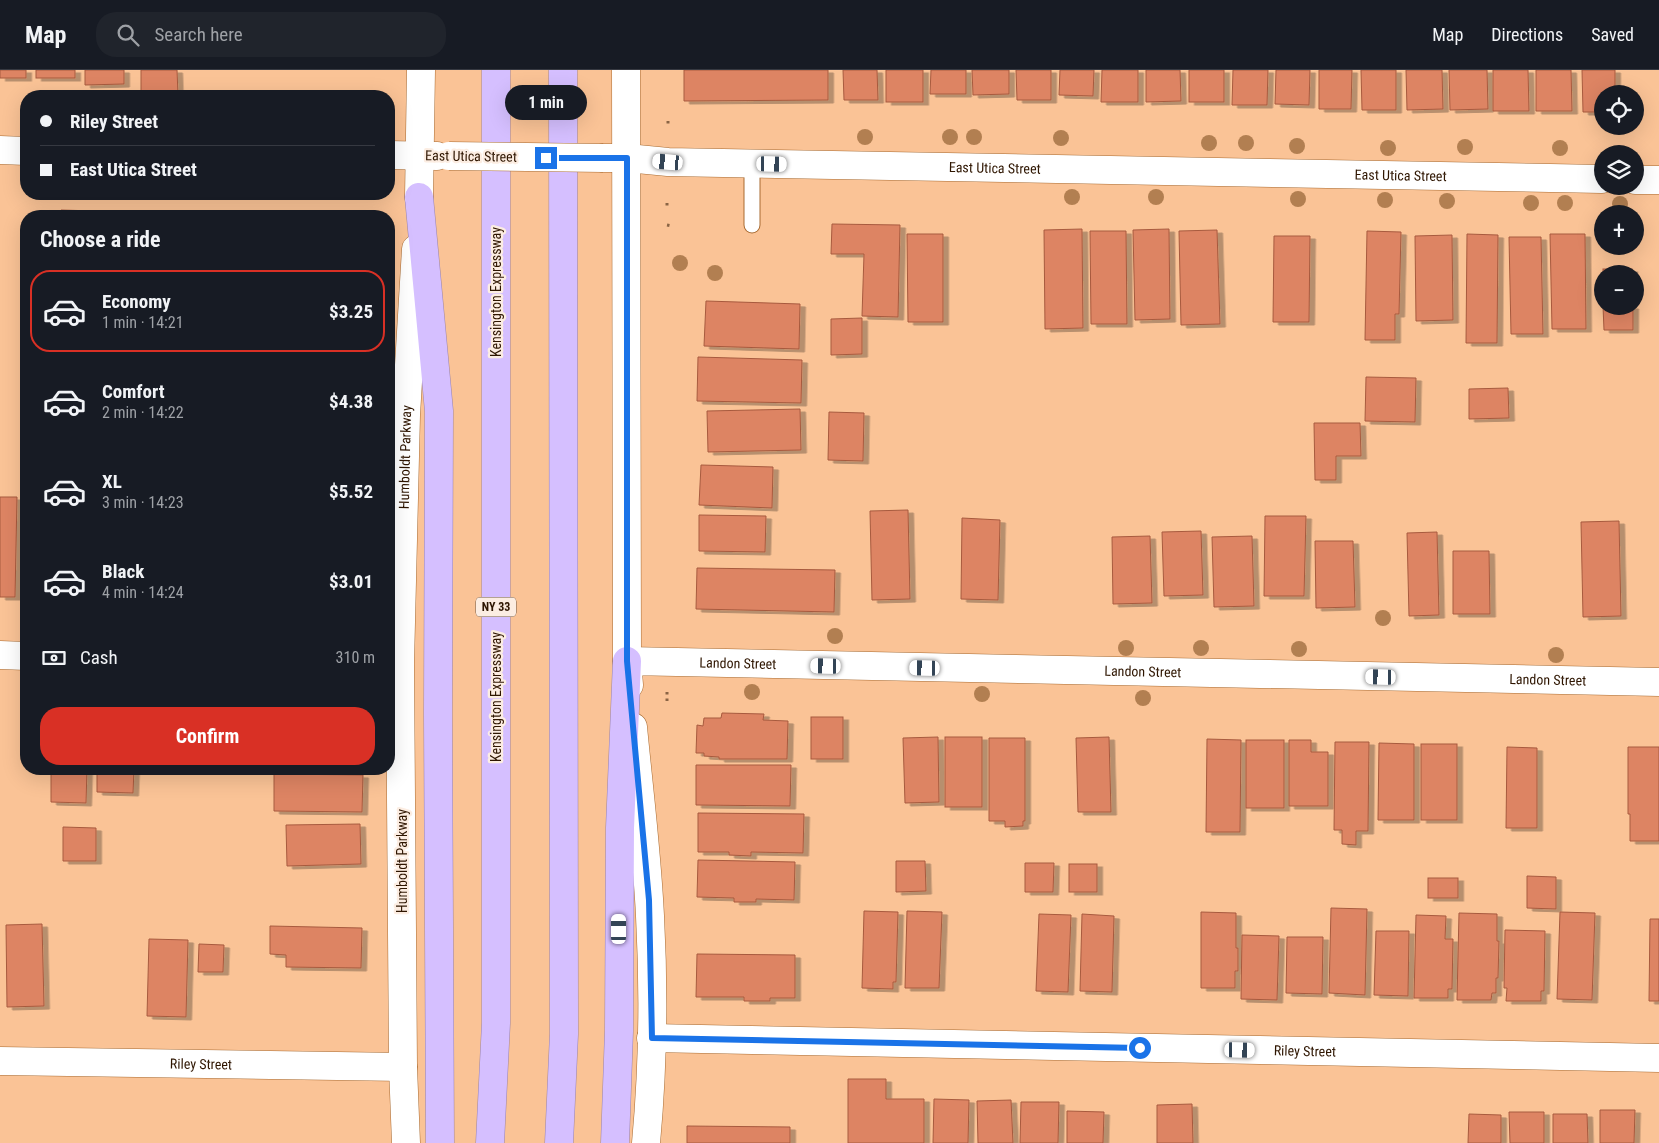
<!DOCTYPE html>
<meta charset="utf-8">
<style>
body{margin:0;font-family:"Roboto Condensed",sans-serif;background:#20242c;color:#f1f3f6;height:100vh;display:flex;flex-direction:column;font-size:19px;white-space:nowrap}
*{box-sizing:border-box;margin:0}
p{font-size:16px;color:#9ea1a6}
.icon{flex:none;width:28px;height:28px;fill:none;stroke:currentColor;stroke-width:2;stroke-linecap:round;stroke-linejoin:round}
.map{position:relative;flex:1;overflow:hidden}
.sheet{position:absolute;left:20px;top:140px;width:375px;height:565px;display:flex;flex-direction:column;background:#171b24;border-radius:20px;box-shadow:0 5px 20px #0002}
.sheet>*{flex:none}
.banner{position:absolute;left:20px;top:20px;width:375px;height:110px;border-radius:20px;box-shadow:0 5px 20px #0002;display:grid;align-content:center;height:110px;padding:0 20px;background:#171b24}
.fabs{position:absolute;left:1594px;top:15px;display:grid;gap:10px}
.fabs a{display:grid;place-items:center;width:50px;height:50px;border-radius:50%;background:#171b24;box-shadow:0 5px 20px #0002;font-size:25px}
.end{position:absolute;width:22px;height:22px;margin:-11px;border:6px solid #1a73e8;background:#fff;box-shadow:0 0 0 2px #fff}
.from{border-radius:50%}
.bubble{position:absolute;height:35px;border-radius:18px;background:#171b24;box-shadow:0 5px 20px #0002;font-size:16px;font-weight:700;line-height:35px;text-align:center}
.car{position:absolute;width:15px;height:30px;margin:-15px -8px;border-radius:6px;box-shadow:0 0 4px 1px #0007;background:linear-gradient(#fff 24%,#345 0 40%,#fff 0 76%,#345 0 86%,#fff 0)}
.banner b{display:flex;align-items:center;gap:18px;height:48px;font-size:19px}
.banner b+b{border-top:1px solid #363941}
.banner i{width:12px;height:12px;background:#f1f3f6}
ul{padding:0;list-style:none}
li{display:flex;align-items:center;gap:15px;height:82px;margin:0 10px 8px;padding:0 10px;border:2px solid transparent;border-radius:20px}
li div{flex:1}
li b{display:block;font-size:19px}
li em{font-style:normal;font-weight:700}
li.active{border-color:#d93025}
li>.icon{width:45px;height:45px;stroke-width:1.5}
h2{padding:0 20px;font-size:22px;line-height:60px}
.pay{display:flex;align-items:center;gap:12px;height:55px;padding:0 20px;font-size:19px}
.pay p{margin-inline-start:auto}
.action{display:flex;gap:10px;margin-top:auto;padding:10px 20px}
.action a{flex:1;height:58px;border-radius:20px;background:#d93025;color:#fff;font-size:20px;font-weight:700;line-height:58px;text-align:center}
header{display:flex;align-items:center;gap:30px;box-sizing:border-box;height:70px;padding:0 25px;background:#171b24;border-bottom:1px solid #363941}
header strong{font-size:24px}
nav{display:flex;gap:28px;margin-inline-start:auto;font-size:18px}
.search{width:350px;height:45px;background:#20242c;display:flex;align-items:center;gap:12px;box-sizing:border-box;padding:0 18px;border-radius:20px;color:#9ea1a6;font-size:19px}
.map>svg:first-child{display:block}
.building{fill:#dd8464;stroke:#a75a3e;filter:url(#shadow)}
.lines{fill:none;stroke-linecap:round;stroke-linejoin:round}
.service-casing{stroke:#a86a30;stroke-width:17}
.minor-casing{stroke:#a86a30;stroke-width:29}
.tertiary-casing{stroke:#a86a30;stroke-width:29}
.motorway-casing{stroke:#9b84a6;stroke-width:29}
.path{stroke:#8a6444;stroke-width:3;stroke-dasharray:2.5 4;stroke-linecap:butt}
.service{stroke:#fff;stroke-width:15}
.minor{stroke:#fff;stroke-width:28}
.tertiary{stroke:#fff;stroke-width:28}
.motorway{stroke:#d5bfff;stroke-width:28}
.tertiary-bridge-casing{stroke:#a86a30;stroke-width:29;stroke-linecap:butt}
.tertiary-bridge{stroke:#fff;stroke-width:28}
.tree{fill:#b27f51}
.route{stroke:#1a73e8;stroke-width:6}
.labels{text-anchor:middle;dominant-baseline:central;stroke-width:4.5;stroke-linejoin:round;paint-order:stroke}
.shield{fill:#fcede2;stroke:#6c5644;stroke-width:1}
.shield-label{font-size:12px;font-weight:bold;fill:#2e1500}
.street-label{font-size:14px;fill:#2e1500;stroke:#fcede2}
</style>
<header>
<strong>Map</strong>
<div class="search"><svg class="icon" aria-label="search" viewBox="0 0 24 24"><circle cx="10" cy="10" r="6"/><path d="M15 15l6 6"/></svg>Search here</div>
<nav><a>Map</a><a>Directions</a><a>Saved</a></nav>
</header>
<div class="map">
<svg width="1659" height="1073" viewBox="0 0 1659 1073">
<defs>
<filter id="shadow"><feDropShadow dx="5.5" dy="3" stdDeviation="0" flood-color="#0004"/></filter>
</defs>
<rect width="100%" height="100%" fill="#fac396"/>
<g class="building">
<rect x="0" y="0" width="26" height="8"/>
<rect x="36" y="0" width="39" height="8"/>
<polygon points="85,0 124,0 124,14 85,15"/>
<polygon points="141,0 177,0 178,25 141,25"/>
<polygon points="684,0 828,0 828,30 684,31"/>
<polygon points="843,0 877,0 878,30 844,30"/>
<rect x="886" y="0" width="37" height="32"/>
<polygon points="931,0 966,0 966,24 930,24"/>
<polygon points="972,0 1009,0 1009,24 973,25"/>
<polygon points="1016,0 1051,0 1051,30 1017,30"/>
<polygon points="1060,0 1094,0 1093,26 1059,25"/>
<polygon points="1102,0 1138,0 1138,32 1101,32"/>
<polygon points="1146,0 1180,0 1181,31 1146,32"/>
<rect x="1189" y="0" width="35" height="32"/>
<polygon points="1233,0 1268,0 1267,35 1232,35"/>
<polygon points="1276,0 1310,0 1309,35 1275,34"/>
<polygon points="1319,0 1352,0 1351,39 1319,39"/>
<polygon points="1361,0 1396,0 1396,40 1362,40"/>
<polygon points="1406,0 1442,0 1443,39 1407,40"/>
<polygon points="1449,0 1487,0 1488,39 1450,40"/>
<polygon points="1493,0 1528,0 1529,41 1493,41"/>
<polygon points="1536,0 1571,0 1572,41 1536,41"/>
<polygon points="1582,0 1615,0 1615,24 1602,24 1602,42 1583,42"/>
<polygon points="61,140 95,141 95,146 61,146"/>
<polygon points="109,143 152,144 152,146 109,146"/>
<polygon points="166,144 200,145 200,146 166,146"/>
<polygon points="832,154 900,155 898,247 862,246 864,184 831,184"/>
<polygon points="1082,159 1083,258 1045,259 1044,160"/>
<polygon points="1169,159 1170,249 1135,250 1133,160"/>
<polygon points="1217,160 1220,254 1181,255 1179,161"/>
<polygon points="1090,161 1126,161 1127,254 1091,254"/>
<polygon points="1367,161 1401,162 1399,244 1395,244 1395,270 1365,270"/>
<polygon points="907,164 943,164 943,252 908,252"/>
<polygon points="1467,164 1498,165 1497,273 1466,273"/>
<polygon points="1550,164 1585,164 1586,259 1552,259"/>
<polygon points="1452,165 1453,250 1416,251 1415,166"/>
<polygon points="1274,166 1310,166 1309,252 1273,252"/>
<polygon points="1509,167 1541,167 1543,264 1511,264"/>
<rect x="1603" y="199" width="29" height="5"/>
<polygon points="706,231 800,234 799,279 704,276"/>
<polygon points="1603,236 1633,236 1633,260 1604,260"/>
<polygon points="862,248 862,284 831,285 831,249"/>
<polygon points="698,287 802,290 801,333 697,331"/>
<polygon points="1366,307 1416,308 1415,352 1365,351"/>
<polygon points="1508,318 1509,348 1469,349 1469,319"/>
<polygon points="800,339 801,380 708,382 707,341"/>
<polygon points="829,342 864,343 863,391 828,390"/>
<polygon points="1314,353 1360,353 1361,386 1336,386 1336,410 1315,410"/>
<polygon points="701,395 773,397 772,438 699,435"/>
<polygon points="0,427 17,427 15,527 0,527"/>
<polygon points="908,440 910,529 872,530 870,441"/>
<polygon points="699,445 766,446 765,482 699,481"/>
<polygon points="1265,446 1306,446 1304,526 1264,526"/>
<polygon points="962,448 1000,450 998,530 961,529"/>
<polygon points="1619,451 1621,546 1583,547 1581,452"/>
<polygon points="1201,461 1203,525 1164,526 1162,462"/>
<polygon points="1437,462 1439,545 1409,546 1407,463"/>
<polygon points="1150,466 1152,533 1113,534 1112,467"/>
<polygon points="1252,466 1254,536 1214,537 1212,467"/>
<polygon points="1315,471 1353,471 1355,537 1316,538"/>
<polygon points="1453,481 1489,481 1490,544 1453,544"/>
<polygon points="697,498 835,500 834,542 696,539"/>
<polygon points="722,643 764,644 763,650 788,651 787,689 719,689 719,687 704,686 704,683 696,683 697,655 703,656 704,648 721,648"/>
<rect x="811" y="647" width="32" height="42"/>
<polygon points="938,667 939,732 905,733 903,668"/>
<rect x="945" y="667" width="37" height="70"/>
<polygon points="1109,667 1111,742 1078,742 1076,668"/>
<polygon points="989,668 1025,668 1025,751 1023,751 1023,756 1005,757 1005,751 989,751"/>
<polygon points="1207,669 1241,670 1240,762 1206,762"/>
<rect x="1246" y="670" width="38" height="68"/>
<polygon points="1289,670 1311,670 1311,682 1328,682 1328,736 1289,736"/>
<polygon points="1335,672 1369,672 1368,761 1356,761 1356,775 1342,774 1342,760 1334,760"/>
<polygon points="1379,673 1414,674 1414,750 1378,750"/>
<rect x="1421" y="674" width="36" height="76"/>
<polygon points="1507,677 1537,678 1537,758 1506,758"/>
<polygon points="1628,677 1659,677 1659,771 1630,771 1630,744 1628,744"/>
<polygon points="696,695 791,695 790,736 696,735"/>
<polygon points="51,699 87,699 86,733 51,732"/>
<polygon points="97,699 134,699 133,723 97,722"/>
<polygon points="274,704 363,705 362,742 274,741"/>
<polygon points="698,743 804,744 803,783 751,782 751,786 729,785 729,782 698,782"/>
<polygon points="360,754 361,794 287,796 286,755"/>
<polygon points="63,757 96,758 96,791 63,791"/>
<polygon points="698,790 795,792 794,830 756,829 756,832 734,832 734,828 697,827"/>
<polygon points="896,791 925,791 926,821 896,822"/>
<polygon points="1025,793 1054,793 1053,822 1025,822"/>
<rect x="1069" y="794" width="28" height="28"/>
<polygon points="1527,806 1556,807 1556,839 1527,838"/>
<rect x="1428" y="808" width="30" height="20"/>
<polygon points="1331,838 1367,839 1365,925 1329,923"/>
<polygon points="864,841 898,842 896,912 893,912 893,919 862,918"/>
<polygon points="907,841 942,842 939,918 905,918"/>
<polygon points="1201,842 1236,843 1236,878 1238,878 1238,901 1235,901 1235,918 1201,918"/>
<polygon points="1560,842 1595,843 1592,930 1557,929"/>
<polygon points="1459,843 1497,844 1497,871 1499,871 1498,908 1496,908 1496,923 1492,923 1491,930 1457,930"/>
<polygon points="1039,844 1071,845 1068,922 1036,921"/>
<polygon points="1082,844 1114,846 1112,922 1080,921"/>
<polygon points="1416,845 1446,846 1445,869 1453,869 1452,919 1448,919 1448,928 1414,928"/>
<polygon points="1650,849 1659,849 1659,931 1649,931"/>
<polygon points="42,854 44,936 7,937 6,855"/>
<polygon points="270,856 362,858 361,898 286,897 286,885 270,884"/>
<polygon points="1505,860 1545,861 1544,921 1541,921 1541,931 1506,931 1507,918 1504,918"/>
<polygon points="1376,861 1409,861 1408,926 1374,925"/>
<polygon points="1242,865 1279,866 1277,930 1241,929"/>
<polygon points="1287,867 1323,867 1322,924 1286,923"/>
<polygon points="149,869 188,870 186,947 147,946"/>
<polygon points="199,874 224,875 223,902 198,902"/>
<polygon points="697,884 795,885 795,928 770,928 770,931 744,931 744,927 696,927"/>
<polygon points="848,1009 886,1009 886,1029 924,1029 924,1073 848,1073"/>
<polygon points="934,1029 969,1030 968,1073 933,1073"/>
<polygon points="1011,1030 1013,1073 978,1073 977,1031"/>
<polygon points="1021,1032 1059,1032 1058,1073 1020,1073"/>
<polygon points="1192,1034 1193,1073 1157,1073 1157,1035"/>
<polygon points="1600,1040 1635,1040 1634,1073 1600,1073"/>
<polygon points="1067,1041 1104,1042 1103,1073 1067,1073"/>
<polygon points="1509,1042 1544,1042 1544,1073 1510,1073"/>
<polygon points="1469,1044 1501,1045 1501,1073 1468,1073"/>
<polygon points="1553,1044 1587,1044 1588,1073 1553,1073"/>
<polygon points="687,1056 790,1057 790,1073 687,1073"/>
</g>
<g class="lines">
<g class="service-casing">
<polyline id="service" points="752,94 752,155"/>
</g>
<g class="minor-casing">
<g id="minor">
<polyline points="0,585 26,586"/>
<path id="s1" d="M 629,615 L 627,591 L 1659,612"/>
<path d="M 633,657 C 639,720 647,783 650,846 C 654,921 653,998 646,1073"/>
<path id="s2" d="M 651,968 L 1659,988"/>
<path id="s3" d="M 0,991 L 403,997"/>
<path id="s4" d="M 406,1073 L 403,997 L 400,594 L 406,345 L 416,179"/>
</g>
</g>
<g class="tertiary-casing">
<g id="tertiary">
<polyline points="626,0 627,591"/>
<polyline points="0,80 26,81"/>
<polyline points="389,85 437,86"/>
<path id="s5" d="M 603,88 L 627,88 L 668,92 L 1602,109"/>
<polyline points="1635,110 1659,110"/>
<polyline points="419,127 421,0"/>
</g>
</g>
<g class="motorway-casing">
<g id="motorway">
<polyline points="419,127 439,341 438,644 440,1073"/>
<polyline points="490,1073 496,953 496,0"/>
<polyline points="559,1073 564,964 563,0"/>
<polyline points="615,1073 619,961 620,758 627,591"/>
</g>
</g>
<g class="path">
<polyline points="668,51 668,57"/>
<polyline points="667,133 667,138"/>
<polyline points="667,155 672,156"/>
<polyline points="667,622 667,632"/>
</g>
<use href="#service" class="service"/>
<use href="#minor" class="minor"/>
<use href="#tertiary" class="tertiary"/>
<use href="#motorway" class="motorway"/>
<g class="tertiary-bridge-casing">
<polyline id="tertiary-bridge" points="449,86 603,88"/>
</g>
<use href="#tertiary-bridge" class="tertiary-bridge"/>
</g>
<g class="tree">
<circle cx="865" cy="67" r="8"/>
<circle cx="950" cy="67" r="8"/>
<circle cx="974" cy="67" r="8"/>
<circle cx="1061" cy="68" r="8"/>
<circle cx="1209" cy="73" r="8"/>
<circle cx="1246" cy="73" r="8"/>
<circle cx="1297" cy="76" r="8"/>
<circle cx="1465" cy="77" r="8"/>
<circle cx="1388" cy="78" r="8"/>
<circle cx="1560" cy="78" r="8"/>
<circle cx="1072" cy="127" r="8"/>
<circle cx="1156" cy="127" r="8"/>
<circle cx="1298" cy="129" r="8"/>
<circle cx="1385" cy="130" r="8"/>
<circle cx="1447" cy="131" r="8"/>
<circle cx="1531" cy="133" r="8"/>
<circle cx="1565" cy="133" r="8"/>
<circle cx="1620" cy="134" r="8"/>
<circle cx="680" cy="193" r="8"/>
<circle cx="715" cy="203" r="8"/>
<circle cx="1383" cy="548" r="8"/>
<circle cx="835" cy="566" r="8"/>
<circle cx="1126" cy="578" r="8"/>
<circle cx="1201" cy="578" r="8"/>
<circle cx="1299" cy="579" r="8"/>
<circle cx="1556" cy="585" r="8"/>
<circle cx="752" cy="622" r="8"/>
<circle cx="982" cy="624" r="8"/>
<circle cx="1143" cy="628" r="8"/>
</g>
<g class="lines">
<polyline class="route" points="546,88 627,88 627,591 649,830 652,968 1140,978"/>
</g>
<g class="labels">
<rect class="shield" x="476" y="527.5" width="40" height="19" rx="4"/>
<g class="shield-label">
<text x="496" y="537">NY 33</text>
</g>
<g class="street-label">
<text transform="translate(471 86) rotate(1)">East Utica Street</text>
<text stroke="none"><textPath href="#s5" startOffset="392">East Utica Street</textPath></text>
<text stroke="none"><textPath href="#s5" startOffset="798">East Utica Street</textPath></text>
<text transform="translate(496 222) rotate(-90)">Kensington Expressway</text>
<text stroke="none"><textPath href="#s4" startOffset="686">Humboldt Parkway</textPath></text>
<text stroke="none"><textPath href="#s1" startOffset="135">Landon Street</textPath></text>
<text stroke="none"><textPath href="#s1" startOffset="540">Landon Street</textPath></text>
<text stroke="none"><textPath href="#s1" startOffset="945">Landon Street</textPath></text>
<text transform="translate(496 627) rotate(-90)">Kensington Expressway</text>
<text transform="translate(402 791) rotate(-90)">Humboldt Parkway</text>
<text stroke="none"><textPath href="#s2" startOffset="654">Riley Street</textPath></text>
<text stroke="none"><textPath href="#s3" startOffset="201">Riley Street</textPath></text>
</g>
</g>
</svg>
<div class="fabs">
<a><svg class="icon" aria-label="locate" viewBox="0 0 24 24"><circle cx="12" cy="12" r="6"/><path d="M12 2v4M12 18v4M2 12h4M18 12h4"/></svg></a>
<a><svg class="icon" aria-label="layers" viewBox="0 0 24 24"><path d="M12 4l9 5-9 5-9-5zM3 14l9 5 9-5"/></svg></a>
<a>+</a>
<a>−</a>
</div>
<i class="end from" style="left:1140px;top:978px"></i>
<i class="end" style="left:546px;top:88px"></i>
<div class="bubble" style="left:505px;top:15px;width:82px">1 min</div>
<i class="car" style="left:668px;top:92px;rotate:275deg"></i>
<i class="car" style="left:772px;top:94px;rotate:91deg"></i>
<i class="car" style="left:826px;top:596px;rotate:271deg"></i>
<i class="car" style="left:925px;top:598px;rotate:271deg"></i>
<i class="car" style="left:1381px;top:607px;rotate:271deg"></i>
<i class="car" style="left:619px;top:859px;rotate:0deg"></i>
<i class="car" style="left:1240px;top:980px;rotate:91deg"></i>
<div class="banner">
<b><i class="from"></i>Riley Street</b>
<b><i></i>East Utica Street</b>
</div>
<section class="sheet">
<h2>Choose a ride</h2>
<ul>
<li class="active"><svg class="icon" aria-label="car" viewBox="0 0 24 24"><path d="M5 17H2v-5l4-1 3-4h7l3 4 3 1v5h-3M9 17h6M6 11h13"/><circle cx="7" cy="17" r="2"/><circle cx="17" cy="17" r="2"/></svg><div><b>Economy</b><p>1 min · 14:21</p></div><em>$3.25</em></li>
<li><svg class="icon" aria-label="car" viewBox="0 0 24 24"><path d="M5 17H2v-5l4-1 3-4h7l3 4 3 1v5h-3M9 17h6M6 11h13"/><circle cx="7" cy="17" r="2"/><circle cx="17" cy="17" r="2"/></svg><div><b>Comfort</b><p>2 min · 14:22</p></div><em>$4.38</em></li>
<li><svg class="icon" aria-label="car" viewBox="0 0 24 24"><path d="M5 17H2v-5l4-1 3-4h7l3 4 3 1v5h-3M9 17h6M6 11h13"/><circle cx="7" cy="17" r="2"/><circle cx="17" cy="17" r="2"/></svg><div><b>XL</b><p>3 min · 14:23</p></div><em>$5.52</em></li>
<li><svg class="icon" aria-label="car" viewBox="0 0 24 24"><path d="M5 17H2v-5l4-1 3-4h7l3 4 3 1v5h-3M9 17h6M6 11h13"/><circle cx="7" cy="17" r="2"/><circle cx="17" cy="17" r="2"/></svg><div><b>Black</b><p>4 min · 14:24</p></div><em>$3.01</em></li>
</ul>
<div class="pay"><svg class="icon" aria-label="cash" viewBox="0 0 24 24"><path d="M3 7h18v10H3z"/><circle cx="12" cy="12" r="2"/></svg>Cash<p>310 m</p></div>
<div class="action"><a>Confirm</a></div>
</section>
</div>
